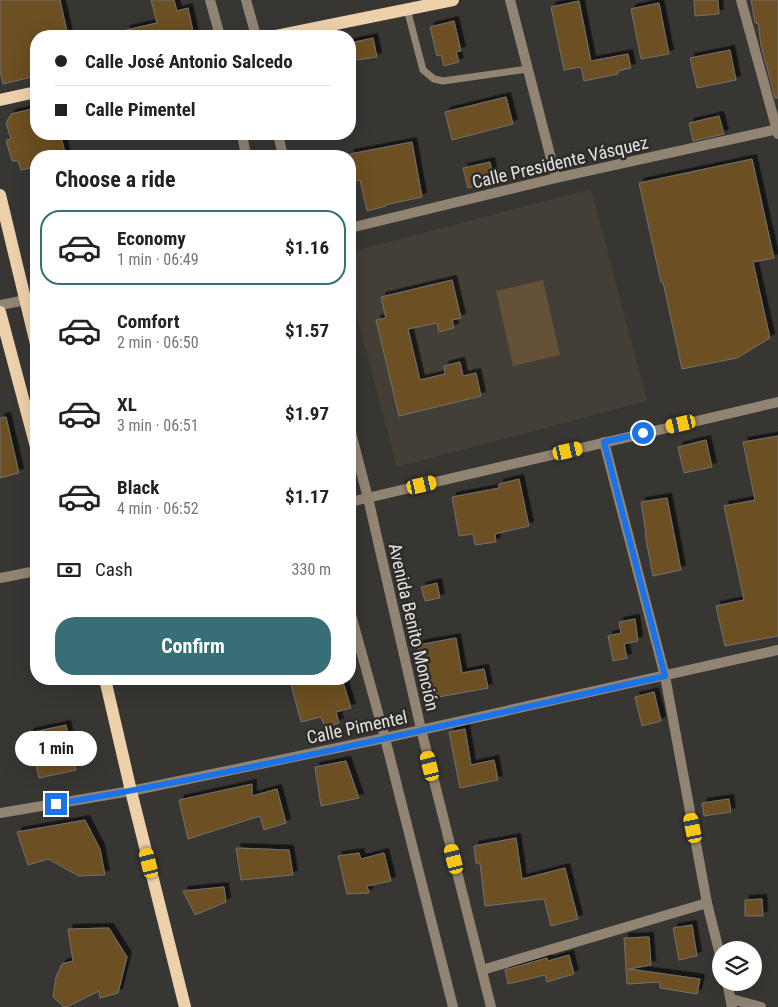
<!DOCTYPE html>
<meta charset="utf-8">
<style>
body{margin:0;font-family:"Roboto Condensed",sans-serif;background:#f6f6f6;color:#222;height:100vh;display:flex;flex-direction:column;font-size:19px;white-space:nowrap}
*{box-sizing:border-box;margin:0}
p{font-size:16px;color:#767676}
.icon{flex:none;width:28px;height:28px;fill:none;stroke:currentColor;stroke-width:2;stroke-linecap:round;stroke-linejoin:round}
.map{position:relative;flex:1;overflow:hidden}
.sheet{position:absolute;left:30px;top:150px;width:326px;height:535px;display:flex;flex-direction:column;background:#fff;border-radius:20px;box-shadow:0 5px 20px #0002}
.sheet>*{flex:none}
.top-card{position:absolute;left:30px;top:30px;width:326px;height:110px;border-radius:20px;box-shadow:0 5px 20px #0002;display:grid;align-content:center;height:110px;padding:0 25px;background:#fff}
.fabs{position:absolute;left:712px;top:941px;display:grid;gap:10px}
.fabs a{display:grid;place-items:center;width:50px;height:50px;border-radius:50%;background:#fff;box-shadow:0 5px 20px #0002;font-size:25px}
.end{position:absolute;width:22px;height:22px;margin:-11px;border:6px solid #1a73e8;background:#fff;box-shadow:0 0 0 2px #fff}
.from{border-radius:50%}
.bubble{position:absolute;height:35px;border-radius:18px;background:#fff;box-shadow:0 5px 20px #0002;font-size:16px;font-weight:700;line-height:35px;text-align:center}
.car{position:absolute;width:15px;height:30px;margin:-15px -8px;border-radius:6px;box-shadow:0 0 4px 1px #0007;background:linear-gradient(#f5c518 24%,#345 0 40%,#f5c518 0 76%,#345 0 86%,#f5c518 0)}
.top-card b{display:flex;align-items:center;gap:18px;height:48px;font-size:19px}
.top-card b+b{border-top:1px solid #e0e0e0}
.top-card i{width:12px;height:12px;background:#222}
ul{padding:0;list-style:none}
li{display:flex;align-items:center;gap:15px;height:75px;margin:0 10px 8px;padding:0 15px;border:2px solid transparent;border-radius:20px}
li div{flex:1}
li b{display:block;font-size:19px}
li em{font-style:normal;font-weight:700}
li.selected{border-color:#386e75}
li>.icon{width:45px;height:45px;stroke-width:1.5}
h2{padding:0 25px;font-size:22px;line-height:60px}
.pay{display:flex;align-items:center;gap:12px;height:55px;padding:0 25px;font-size:19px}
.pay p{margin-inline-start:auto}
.button{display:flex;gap:10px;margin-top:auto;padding:10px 25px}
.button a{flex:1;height:58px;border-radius:20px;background:#386e75;color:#fff;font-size:20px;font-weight:700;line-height:58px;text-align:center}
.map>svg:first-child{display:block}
.built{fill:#433e36}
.green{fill:#645137}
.building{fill:#6c4f24;stroke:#73716e;filter:url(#shadow)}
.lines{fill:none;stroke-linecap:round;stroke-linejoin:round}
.lane{stroke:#928472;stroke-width:7}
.street{stroke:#928472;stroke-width:10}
.primary{stroke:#eed1ab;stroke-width:12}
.route{stroke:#1a73e8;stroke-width:6}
.labels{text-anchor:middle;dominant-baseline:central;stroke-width:5;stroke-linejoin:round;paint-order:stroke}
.street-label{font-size:18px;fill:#e4e3e1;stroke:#2e2c29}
</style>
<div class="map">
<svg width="778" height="1007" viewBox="0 0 778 1007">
<defs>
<filter id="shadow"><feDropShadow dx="4.5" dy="-4.5" stdDeviation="0" flood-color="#0009"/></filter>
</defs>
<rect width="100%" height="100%" fill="#383633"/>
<polygon class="built" points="591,189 647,401 397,467 350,291 350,252"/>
<polygon class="green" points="543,280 560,355 513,366 496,291"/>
<g class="building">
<polygon points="0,0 60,0 68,36 36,36 36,76 3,84 0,71"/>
<polygon points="151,0 174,0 177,11 188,8 194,36 127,36 126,30 157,23"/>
<polygon points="694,0 718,0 719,14 695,16"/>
<polygon points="751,0 778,0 778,98 775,98 761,45 758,23 755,23"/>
<polygon points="579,1 591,61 628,54 631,68 618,71 618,74 584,81 581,67 564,70 551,7"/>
<polygon points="659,3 669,54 641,59 631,9"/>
<polygon points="454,21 461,51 456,52 459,62 444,66 441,55 437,56 430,27"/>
<polygon points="373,38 377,57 350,61 350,43"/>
<polygon points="730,50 736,80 697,88 690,58"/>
<polygon points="506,97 513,124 452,140 445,112"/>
<polygon points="36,108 36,134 60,134 66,156 36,156 36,167 21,170 18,161 12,161 6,140 11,139 6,123 11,114"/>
<polygon points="719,116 724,134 693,141 689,123"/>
<polygon points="412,142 422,197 385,205 386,206 367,211 360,180 350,183 350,154"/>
<polygon points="752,159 774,258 753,262 770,338 737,358 682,369 663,282 661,282 639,183"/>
<polygon points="490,162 494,182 468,188 463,168"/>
<polygon points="452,280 461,318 452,320 454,328 439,332 437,323 408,329 420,380 445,374 444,366 460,362 463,376 476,373 481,396 399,416 376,320 386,318 381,297"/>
<polygon points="6,417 19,473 0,478 0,418"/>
<polygon points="778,436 778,636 725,646 716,606 744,600 724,506 755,500 743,442"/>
<polygon points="706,440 712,467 684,473 678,447"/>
<polygon points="519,479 529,526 495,534 496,542 475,545 473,534 459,536 452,497 499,488 499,484"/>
<polygon points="667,498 681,570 653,576 645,534 646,534 641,502"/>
<polygon points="437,583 440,598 425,601 421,587"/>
<polygon points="635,619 638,641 624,644 627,658 613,661 608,636 621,633 619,622"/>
<polygon points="456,638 462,673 484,669 488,688 428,699 418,645"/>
<polygon points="309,679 342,679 351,708 336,712 339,723 325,727 321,717 301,722 291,684"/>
<polygon points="654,692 661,721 642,726 635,697"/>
<polygon points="66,725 76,770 39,778 29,733"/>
<polygon points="465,729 471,765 494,760 498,780 460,788 449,732"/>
<polygon points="346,761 359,798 321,806 315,767"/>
<polygon points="252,784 252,796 277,789 286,823 264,830 260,816 188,839 179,800"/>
<polygon points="729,799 731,812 704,816 702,803"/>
<polygon points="85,820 100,849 105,875 79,876 48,859 28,865 17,832"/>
<polygon points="516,838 522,879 565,868 578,919 551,926 544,899 485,906 480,863 476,863 474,846"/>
<polygon points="236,848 289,850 293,875 241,880"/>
<polygon points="359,853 361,859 384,853 391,881 367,886 369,893 347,894 338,856"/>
<polygon points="224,887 226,902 195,915 183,891"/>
<polygon points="762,899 763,916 745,916 745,900"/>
<polygon points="692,925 697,956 679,960 673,928"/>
<polygon points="109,928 127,957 118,993 100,998 99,991 67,1007 64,1007 53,997 56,977 62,964 73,961 68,929"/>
<polygon points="649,937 651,965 629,969 700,979 697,994 660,988 660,982 627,984 624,938"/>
<polygon points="569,955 574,974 547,982 545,975 508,984 505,970 547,958 548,961"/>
</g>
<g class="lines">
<polyline class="lane" points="407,9 423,70 434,79 443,81 528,69"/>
<g class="street">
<polyline points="210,0 220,36"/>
<polyline points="246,0 256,36"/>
<polyline points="510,0 556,178"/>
<polyline points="741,0 778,134"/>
<polyline points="242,134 246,156"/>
<polyline points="278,134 283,156"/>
<polyline points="350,228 556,178 778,129"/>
<polyline points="0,305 36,298"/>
<polyline points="350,429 368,498 421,729 491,1007"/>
<polyline points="604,442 665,676 707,903 721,959"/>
<polyline points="350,502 778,402"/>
<polyline points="0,578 36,571"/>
<polyline points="350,611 385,738 453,1007"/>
<polyline points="0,813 131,791 385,738 778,650"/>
<polyline points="482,970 707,903"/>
<polyline points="727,982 732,1007"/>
<polyline points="732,999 761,1007"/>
</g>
<g class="primary">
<polyline points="276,36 453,0"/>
<polyline points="0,100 36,92"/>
<polyline points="0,195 36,344"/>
<polyline points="0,312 36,447"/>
<polyline points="105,679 131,791 185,1007"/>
</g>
</g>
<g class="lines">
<path class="route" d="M 56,804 C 260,769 462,721 665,676 L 604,442 L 643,433"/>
</g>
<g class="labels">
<g class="street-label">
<text transform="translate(560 162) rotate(-13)">Calle Presidente Vásquez</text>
<text transform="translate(414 627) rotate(77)">Avenida Benito Monción</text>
<text transform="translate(357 727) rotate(-12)">Calle Pimentel</text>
</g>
</g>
</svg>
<div class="fabs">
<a><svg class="icon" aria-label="layers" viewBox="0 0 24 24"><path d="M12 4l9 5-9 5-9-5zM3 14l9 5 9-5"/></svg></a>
</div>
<i class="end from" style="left:643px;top:433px"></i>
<i class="end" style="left:56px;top:804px"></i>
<div class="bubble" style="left:15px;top:731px;width:82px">1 min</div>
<i class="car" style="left:681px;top:424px;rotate:257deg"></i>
<i class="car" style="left:568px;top:451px;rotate:77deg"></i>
<i class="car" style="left:422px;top:485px;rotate:77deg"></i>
<i class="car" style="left:430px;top:766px;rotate:346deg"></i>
<i class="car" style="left:693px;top:828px;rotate:349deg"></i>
<i class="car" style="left:454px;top:859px;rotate:346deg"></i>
<i class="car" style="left:149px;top:863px;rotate:346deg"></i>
<div class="top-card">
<b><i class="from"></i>Calle José Antonio Salcedo</b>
<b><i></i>Calle Pimentel</b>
</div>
<section class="sheet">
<h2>Choose a ride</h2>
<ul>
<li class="selected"><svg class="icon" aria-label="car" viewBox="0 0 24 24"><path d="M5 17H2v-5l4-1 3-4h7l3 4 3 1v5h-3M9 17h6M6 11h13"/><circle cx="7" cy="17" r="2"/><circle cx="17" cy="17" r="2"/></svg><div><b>Economy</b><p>1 min · 06:49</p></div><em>$1.16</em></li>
<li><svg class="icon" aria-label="car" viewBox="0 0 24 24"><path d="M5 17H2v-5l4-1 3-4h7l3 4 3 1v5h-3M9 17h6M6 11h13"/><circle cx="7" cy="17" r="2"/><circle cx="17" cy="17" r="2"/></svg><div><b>Comfort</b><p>2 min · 06:50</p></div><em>$1.57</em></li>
<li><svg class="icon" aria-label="car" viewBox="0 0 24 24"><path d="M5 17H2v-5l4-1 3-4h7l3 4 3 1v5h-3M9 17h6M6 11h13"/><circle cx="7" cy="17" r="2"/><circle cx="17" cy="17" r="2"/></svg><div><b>XL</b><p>3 min · 06:51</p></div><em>$1.97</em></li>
<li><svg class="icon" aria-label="car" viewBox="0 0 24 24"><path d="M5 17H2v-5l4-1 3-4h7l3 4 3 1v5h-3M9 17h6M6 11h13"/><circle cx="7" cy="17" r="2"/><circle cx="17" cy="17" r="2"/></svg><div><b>Black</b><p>4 min · 06:52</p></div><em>$1.17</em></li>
</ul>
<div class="pay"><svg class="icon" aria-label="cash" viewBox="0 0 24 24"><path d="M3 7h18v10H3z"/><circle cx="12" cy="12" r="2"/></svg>Cash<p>330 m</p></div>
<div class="button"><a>Confirm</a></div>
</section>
</div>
